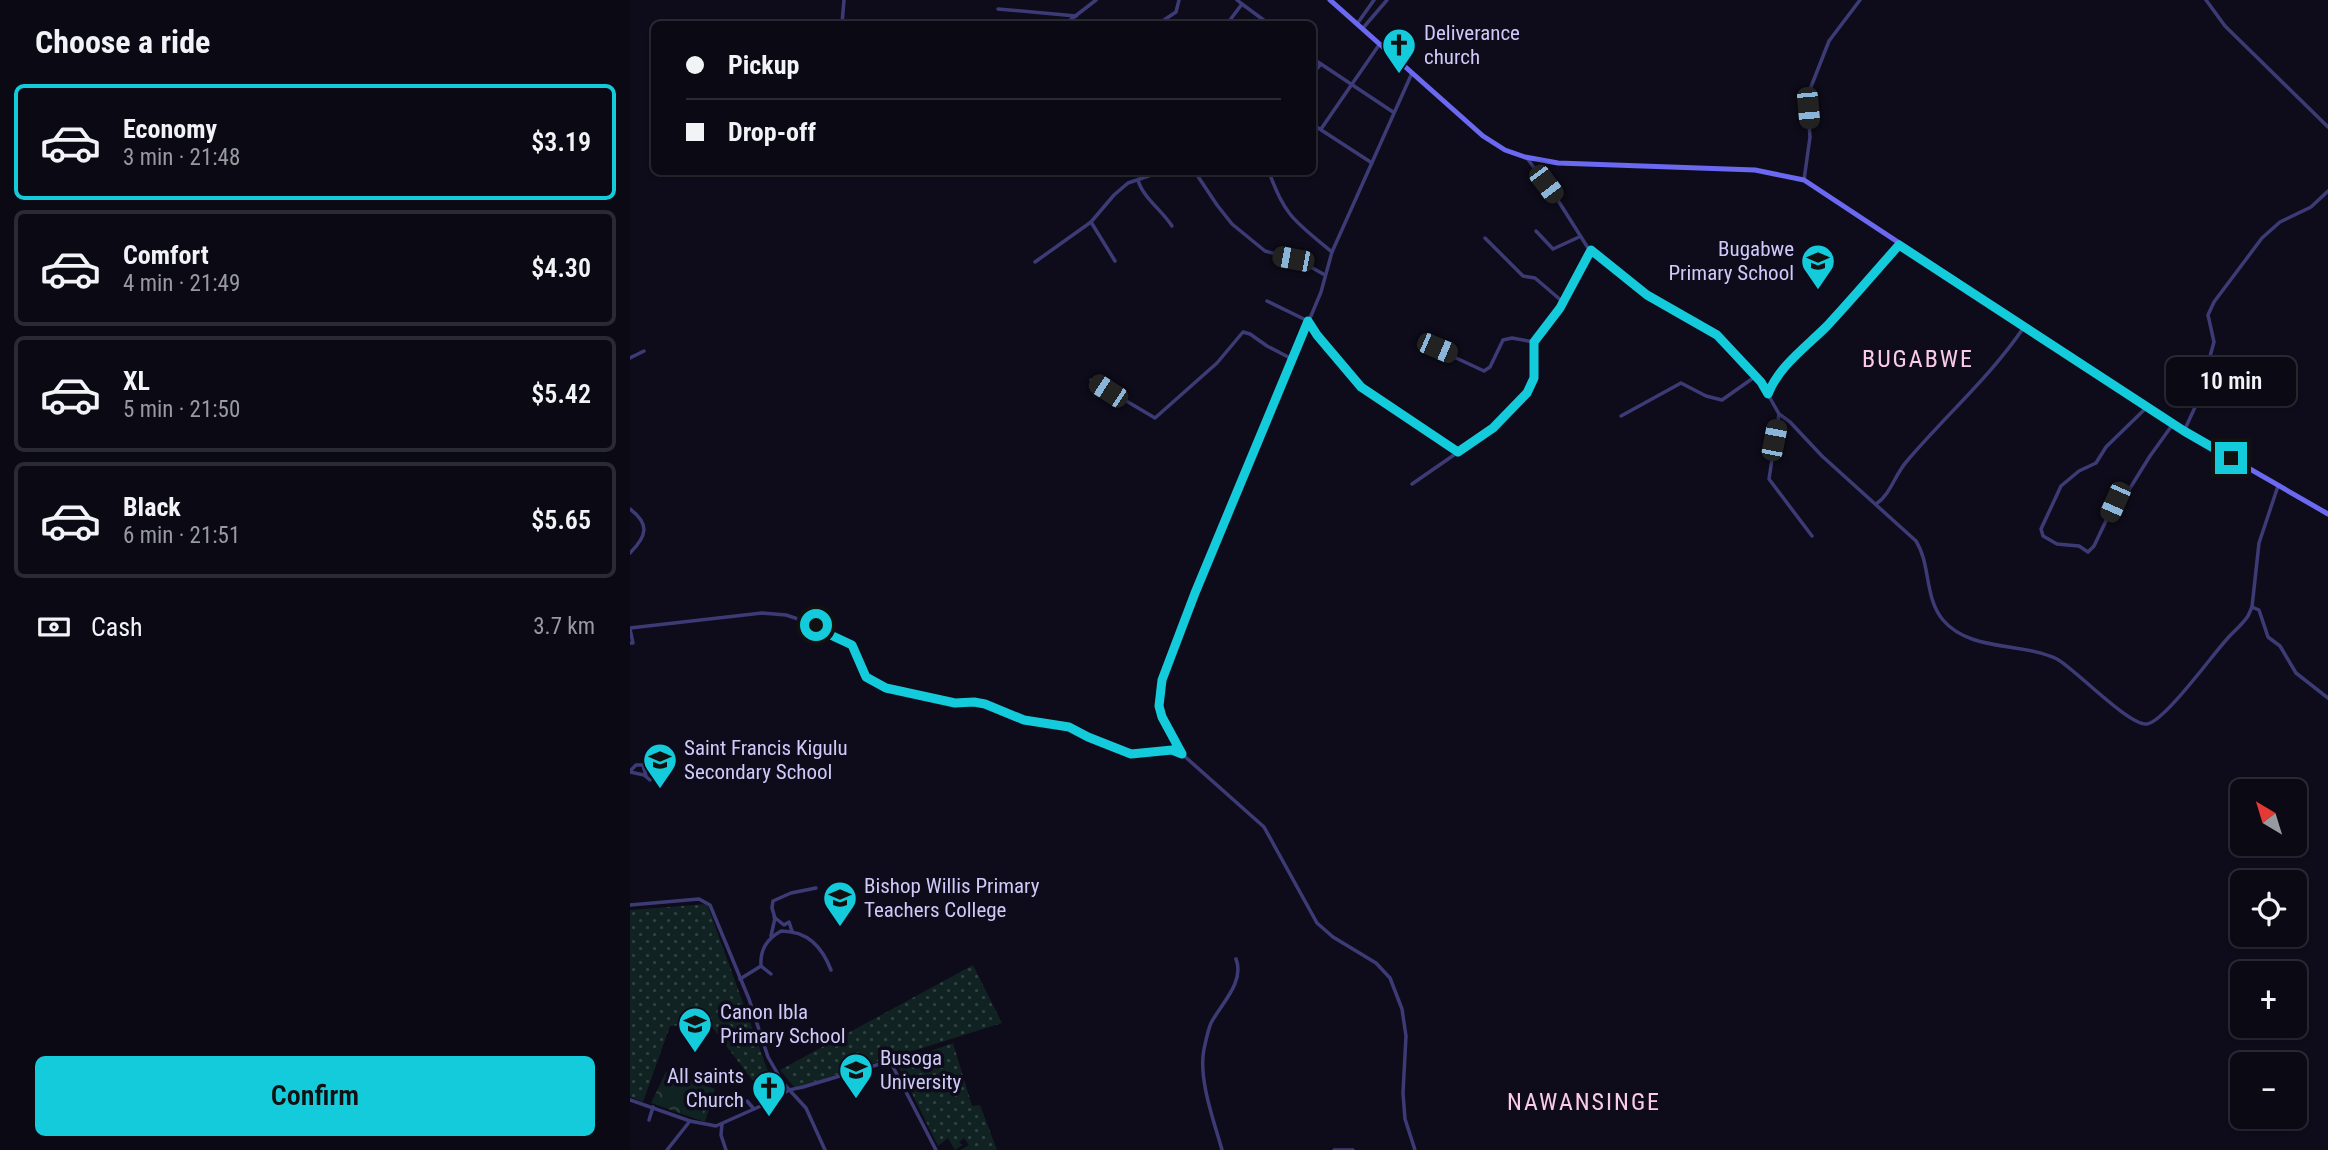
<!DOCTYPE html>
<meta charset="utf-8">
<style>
body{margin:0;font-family:"Roboto Condensed",sans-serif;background:#181722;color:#f1f3f6;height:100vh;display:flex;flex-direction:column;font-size:26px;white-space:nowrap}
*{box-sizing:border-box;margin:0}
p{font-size:23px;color:#999aa0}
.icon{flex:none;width:38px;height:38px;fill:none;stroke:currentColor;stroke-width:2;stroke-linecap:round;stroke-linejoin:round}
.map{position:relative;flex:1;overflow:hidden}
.sheet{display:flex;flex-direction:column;background:#0a0914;width:630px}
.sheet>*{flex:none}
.hud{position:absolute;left:21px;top:21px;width:665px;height:154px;border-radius:10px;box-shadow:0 2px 5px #0004,0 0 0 2px #2a2a34;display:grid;align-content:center;height:154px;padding:0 35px;background:#0a0914}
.needle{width:46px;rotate:322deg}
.tools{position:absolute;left:1600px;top:779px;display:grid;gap:14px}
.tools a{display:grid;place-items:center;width:77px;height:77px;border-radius:10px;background:#0a0914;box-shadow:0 2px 5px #0004,0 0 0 2px #2a2a34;font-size:35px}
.end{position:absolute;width:32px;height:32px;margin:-16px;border:9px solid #14cbdc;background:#111;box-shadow:0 0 0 4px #111}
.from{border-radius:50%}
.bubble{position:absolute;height:49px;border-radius:10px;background:#0a0914;box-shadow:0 2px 5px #0004,0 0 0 2px #2a2a34;font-size:23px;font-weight:600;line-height:49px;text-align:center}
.car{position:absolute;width:21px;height:42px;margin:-21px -10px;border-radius:9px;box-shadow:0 0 5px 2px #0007;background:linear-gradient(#222 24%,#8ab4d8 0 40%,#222 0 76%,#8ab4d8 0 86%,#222 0)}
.hud b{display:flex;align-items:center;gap:24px;height:66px;font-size:26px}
.hud b+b{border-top:2px solid #2a2a34}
.hud i{width:18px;height:18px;background:#f1f3f6}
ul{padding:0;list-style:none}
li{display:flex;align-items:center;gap:21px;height:116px;margin:0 14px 10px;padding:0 21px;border:4px solid #2a2a34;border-radius:10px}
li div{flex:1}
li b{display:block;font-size:26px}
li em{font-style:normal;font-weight:600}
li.on{border-color:#14cbdc}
li>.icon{width:63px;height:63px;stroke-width:1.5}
h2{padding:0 35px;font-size:32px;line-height:84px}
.pay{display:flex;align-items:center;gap:18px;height:77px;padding:0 35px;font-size:26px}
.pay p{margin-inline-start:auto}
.primary-button{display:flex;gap:14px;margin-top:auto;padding:14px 35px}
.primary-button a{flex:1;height:80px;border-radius:10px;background:#14cbdc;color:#111;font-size:28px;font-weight:600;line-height:80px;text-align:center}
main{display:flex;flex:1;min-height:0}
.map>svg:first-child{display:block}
.grass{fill:url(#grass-dots)}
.park{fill:url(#park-crowns)}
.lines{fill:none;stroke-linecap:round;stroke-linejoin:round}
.street{stroke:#3d3b75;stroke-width:3.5}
.secondary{stroke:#6b69f2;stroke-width:5}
.route{stroke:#14cbdc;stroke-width:9}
.labels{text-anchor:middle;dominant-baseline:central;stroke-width:7;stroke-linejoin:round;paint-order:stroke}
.poi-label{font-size:21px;fill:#cfcafa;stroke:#0e0c1a;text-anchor:start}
.quarter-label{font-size:24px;letter-spacing:2px;fill:#faccea;stroke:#0e0c1a}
</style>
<main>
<section class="sheet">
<h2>Choose a ride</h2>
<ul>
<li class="on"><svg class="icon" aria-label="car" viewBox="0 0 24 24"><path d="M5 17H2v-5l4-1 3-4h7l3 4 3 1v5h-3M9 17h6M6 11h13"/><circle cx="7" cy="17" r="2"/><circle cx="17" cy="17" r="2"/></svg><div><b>Economy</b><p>3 min · 21:48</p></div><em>$3.19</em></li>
<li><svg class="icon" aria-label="car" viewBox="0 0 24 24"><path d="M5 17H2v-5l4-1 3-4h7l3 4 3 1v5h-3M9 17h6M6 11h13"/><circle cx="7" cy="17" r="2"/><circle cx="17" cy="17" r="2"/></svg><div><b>Comfort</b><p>4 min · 21:49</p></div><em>$4.30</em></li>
<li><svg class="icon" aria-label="car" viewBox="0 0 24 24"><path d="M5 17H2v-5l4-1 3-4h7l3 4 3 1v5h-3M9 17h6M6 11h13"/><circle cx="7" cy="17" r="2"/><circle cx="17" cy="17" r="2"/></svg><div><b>XL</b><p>5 min · 21:50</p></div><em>$5.42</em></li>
<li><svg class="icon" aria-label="car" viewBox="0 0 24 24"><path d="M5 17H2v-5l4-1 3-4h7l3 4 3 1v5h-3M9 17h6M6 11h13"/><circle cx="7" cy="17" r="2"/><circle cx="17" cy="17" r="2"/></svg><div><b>Black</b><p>6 min · 21:51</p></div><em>$5.65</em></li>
</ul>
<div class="pay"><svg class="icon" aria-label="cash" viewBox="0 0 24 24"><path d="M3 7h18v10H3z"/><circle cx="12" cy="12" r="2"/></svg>Cash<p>3.7 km</p></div>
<div class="primary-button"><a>Confirm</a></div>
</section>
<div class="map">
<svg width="1698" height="1150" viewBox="0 0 1698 1150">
<defs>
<pattern id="grass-dots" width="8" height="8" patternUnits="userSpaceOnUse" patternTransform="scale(1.75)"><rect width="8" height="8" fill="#102322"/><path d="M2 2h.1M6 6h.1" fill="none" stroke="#324243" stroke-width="1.8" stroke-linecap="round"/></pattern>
<pattern id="park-crowns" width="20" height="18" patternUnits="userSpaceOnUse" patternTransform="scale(1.75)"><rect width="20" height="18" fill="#102322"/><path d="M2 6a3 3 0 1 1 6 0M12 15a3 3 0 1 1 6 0" fill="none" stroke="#324243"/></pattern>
</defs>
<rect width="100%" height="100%" fill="#0e0c1a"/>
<g class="grass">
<polygon points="77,904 140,1077 126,1085 79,1023 40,1026 13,1102 0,1097 0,910"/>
<polygon points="343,965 372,1023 165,1088 150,1070"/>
<polygon points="323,1043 342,1106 350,1105 367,1150 330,1150 339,1145 334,1138 329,1142 332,1145 325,1150 318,1138 308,1146 267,1063"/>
</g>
<polygon class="park" points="36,1072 85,1089 75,1122 21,1103"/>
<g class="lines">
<g class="street">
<polyline points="1576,0 1595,26 1698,127"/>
<polyline points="612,4 639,24"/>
<polyline points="368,9 446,16"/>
<polyline points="212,24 214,0"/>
<polyline points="435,24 466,0"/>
<polyline points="528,24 546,12 549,0"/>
<polyline points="597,24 612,4 607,0"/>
<polyline points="727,24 744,0"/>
<polyline points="733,28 757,0"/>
<polyline points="682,58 691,64"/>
<polyline points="682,74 691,64 763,112"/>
<polyline points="682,124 742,163"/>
<polyline points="691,129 749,45"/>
<path d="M 897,158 L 929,202 L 958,248 L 1017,294 L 1078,329 L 1096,343 L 1131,382 L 1149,414 L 1160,422 L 1192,456 L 1286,541 C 1301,565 1294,597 1313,620 C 1340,652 1392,642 1427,659 C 1445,669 1499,726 1517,724 C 1534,722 1583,654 1597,639 C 1604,631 1612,625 1618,616 L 1622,607 L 1629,543 L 1648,486"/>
<polyline points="565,172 587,205 602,224 635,251 670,261 695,275"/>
<path d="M 639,172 C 655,217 666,222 702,252"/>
<path d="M 508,180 C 513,198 532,210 542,226"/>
<polyline points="1174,180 1180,137 1177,97 1199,41 1230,0"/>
<polyline points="461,222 485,261"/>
<polyline points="906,231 923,249 949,237"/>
<polyline points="855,238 893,276 905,278 933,302"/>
<polyline points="405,262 461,222 484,195 498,183 530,172"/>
<polyline points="637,301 678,321 687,335 731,387 828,452"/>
<polyline points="794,343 854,371 860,367 873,340 882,338 904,342"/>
<polyline points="0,358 14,351"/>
<polyline points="461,380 525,418 587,363 613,332 620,334 637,346 662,359"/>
<path d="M 1138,394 C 1150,365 1179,345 1201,322 C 1224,297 1246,270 1269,245"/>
<polyline points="1517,407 1476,447 1466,463 1449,471 1431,486 1411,529 1413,536 1427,544 1449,546 1458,552 1464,546 1485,502 1497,493 1520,456 1543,424"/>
<polyline points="1149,414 1139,479 1182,536"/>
<polyline points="991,416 1051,383 1076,396 1092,400 1126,376"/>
<polyline points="1554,431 1567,403 1584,342 1578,315 1584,302 1632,238 1650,222 1681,207 1698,191"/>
<polyline points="782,484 863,428 897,393 904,378 904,342 930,308 961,250"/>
<path d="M 1246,504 C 1261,494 1265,474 1277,461 C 1316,415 1361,376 1394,327"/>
<path d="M 0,509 C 20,524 17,536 0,553"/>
<polyline points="1622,607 1629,610 1638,637 1650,646 1666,673 1698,698"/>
<polyline points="0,628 132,613 156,615 186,625 192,631 221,645 236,677 256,688 325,703 344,702 355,704 394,720 439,727 458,737 501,754 542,750 552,754 634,827 687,923 703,937 746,963 760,978 772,1009 776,1036 773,1093 775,1119 785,1150"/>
<polyline points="0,629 3,643 0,643"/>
<polyline points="551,753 532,717 529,706 532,680 565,593 691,292 702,252 782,73"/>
<polyline points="0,771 6,765 13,765 16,776"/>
<polyline points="0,772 14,775 20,780"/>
<polyline points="0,905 69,899 80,905 119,999 138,1057 153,1083 176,1108 195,1150"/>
<polyline points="144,917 154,925 159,922 162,931"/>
<polyline points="141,936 145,918 142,908 143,901 161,893 186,888"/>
<polyline points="131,966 141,974"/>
<path d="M 110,979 L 131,966 C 130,949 137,939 151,931 C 178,931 192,947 201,970"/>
<polyline points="0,1100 60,1121 86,1126 133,1105 159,1090 173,1087 260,1061 306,1150"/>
<polyline points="117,1101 124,1109"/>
<polyline points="19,1120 23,1107"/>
<polyline points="92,1124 91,1135 96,1150"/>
<polyline points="37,1150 60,1121"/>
<path d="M 592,1150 C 584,1121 568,1079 574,1049 C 576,1040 578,1030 581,1023 C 591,1004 615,982 606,959"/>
<polyline points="704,1150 723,1150"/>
</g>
<polyline class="secondary" points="700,0 853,136 875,150 895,157 928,163 1125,170 1174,180 1554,431 1698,514"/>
</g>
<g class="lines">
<path class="route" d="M 186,625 L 192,631 L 222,645 L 236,677 L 256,688 L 325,703 L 344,702 L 355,704 L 394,720 L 439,727 L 458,737 L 501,754 L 542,750 L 552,754 L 532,717 L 529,706 L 532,680 L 565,593 L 678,321 L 687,335 L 731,387 L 828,452 L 863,428 L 897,393 L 904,378 L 904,342 L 930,308 L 961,250 L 1017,295 L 1087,335 L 1131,382 L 1138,394 C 1149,366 1176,347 1197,326 C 1222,299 1245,272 1269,245 L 1554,431 L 1601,458"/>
</g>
<defs>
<g id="church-pin" transform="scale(1.75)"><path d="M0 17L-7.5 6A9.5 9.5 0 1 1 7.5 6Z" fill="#14cbdc" stroke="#0e0c1a"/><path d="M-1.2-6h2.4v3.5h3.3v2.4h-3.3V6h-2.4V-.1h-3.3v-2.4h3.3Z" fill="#111"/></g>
<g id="school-pin" transform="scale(1.75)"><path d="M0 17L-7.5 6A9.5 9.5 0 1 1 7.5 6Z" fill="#14cbdc" stroke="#0e0c1a"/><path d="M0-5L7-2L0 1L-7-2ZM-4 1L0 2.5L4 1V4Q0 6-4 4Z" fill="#111"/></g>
<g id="university-pin" transform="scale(1.75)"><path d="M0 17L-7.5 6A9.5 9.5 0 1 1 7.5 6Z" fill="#14cbdc" stroke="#0e0c1a"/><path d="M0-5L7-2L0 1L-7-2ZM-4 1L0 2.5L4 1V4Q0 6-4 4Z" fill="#111"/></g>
</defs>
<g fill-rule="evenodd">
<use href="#church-pin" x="769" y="45"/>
<use href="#school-pin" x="1188" y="261"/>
<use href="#school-pin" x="30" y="760"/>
<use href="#school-pin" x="210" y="898"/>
<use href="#school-pin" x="65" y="1024"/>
<use href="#university-pin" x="226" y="1070"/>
<use href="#church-pin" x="139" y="1088"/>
</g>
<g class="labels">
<g class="poi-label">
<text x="794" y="33">Deliverance<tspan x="794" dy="24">church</tspan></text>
<text x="1164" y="249" text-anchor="end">Bugabwe<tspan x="1164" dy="24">Primary School</tspan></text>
<text x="54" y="748">Saint Francis Kigulu<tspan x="54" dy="24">Secondary School</tspan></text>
<text x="234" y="886">Bishop Willis Primary<tspan x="234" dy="24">Teachers College</tspan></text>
<text x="90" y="1012">Canon Ibla<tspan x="90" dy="24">Primary School</tspan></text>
<text x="250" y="1058">Busoga<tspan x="250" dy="24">University</tspan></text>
<text x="114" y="1076" text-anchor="end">All saints<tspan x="114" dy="24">Church</tspan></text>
</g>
<g class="quarter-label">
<text x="1288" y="359">BUGABWE</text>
<text x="954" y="1102">NAWANSINGE</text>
</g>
</g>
</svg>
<div class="tools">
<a><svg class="needle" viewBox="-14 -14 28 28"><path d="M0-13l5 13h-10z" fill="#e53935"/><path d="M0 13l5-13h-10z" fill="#999aa0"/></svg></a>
<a><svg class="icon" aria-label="locate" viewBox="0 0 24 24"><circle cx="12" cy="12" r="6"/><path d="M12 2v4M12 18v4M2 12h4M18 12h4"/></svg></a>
<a>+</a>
<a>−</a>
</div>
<i class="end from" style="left:186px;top:625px"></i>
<i class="end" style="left:1601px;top:458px"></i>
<div class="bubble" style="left:1536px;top:357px;width:130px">10 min</div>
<i class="car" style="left:1178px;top:108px;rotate:175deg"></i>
<i class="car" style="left:916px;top:184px;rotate:143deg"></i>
<i class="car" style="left:663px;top:259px;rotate:281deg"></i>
<i class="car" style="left:807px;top:348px;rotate:113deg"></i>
<i class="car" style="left:478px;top:391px;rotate:303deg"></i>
<i class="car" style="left:1144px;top:440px;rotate:11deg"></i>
<i class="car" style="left:1485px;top:502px;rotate:204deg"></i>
<div class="hud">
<b><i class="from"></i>Pickup</b>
<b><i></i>Drop-off</b>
</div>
</div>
</main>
